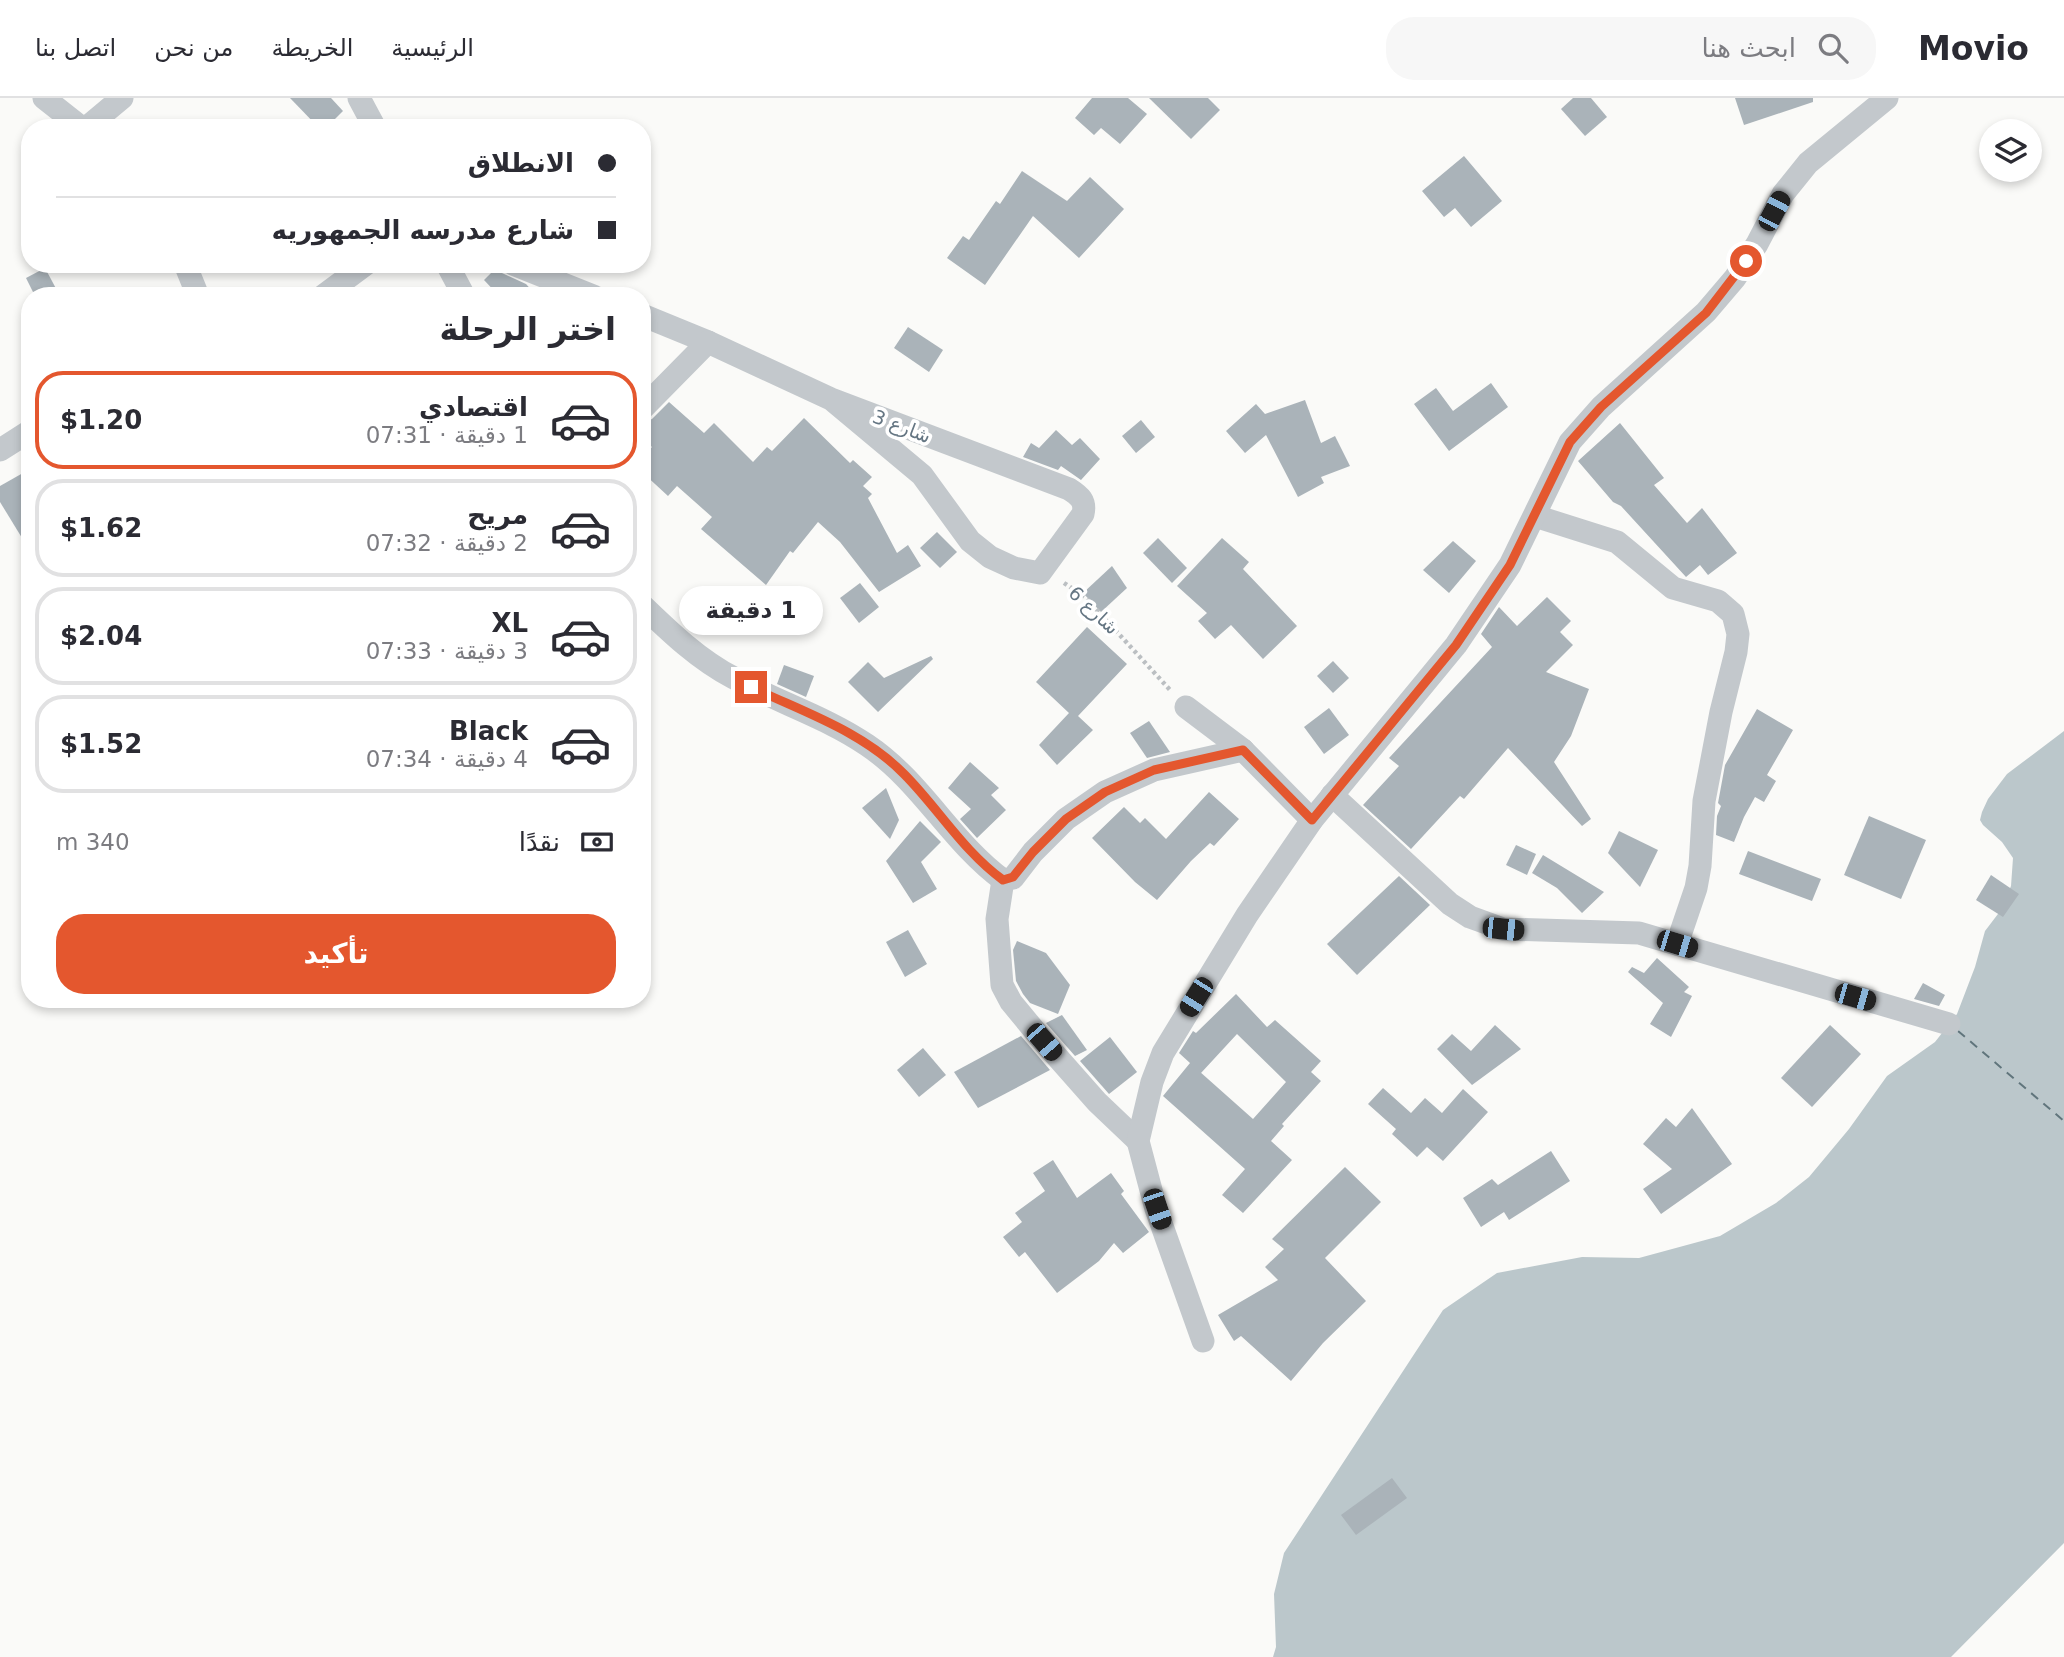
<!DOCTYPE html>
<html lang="ar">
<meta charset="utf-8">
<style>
body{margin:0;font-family:"DejaVu Sans","Noto Sans Arabic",sans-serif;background:#f7f7f7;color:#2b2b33;direction:rtl;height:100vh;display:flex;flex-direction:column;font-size:26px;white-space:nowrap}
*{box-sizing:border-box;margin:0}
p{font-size:23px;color:#7c7c81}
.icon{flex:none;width:38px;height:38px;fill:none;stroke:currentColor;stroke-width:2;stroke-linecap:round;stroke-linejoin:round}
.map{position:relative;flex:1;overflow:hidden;direction:ltr}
.side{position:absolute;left:21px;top:189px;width:630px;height:721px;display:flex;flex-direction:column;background:#fff;border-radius:28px;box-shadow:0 4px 10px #0003;direction:rtl}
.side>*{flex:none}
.top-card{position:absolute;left:21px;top:21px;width:630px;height:154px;border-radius:28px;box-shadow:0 4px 10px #0003;direction:rtl;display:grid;align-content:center;height:154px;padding:0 35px;background:#fff}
.controls{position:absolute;left:1979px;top:21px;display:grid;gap:14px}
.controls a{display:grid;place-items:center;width:63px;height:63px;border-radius:50%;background:#fff;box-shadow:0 4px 10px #0003;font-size:35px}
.end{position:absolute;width:32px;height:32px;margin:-16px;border:9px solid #e4572e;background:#fff;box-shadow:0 0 0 4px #fff}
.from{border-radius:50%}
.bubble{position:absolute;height:49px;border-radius:24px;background:#fff;box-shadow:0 4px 10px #0003;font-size:23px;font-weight:700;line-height:49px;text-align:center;direction:rtl}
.car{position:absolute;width:21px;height:42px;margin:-21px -10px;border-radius:9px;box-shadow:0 0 5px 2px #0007;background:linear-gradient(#222 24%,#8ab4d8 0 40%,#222 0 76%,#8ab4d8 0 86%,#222 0)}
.top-card b{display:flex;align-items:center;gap:24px;height:66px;font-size:26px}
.top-card b+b{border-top:2px solid #e1e1e2}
.top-card i{width:18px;height:18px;background:#2b2b33}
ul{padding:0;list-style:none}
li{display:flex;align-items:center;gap:21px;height:98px;margin:0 14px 10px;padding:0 21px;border:4px solid #e1e1e2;border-radius:28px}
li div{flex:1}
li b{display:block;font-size:26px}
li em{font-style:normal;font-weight:700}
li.on{border-color:#e4572e}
li>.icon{width:63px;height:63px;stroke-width:1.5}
h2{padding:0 35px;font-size:32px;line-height:84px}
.pay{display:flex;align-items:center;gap:18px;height:77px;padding:0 35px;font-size:26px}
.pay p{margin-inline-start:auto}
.button{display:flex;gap:14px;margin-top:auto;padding:14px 35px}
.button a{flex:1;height:80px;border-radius:28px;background:#e4572e;color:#fff;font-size:28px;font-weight:700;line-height:80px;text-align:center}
header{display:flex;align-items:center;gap:42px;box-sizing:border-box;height:98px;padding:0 35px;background:#fff;border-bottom:2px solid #e1e1e2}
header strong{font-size:33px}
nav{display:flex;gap:38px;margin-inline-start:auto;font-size:24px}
.search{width:490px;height:63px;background:#f7f7f7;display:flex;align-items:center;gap:18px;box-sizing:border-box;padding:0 24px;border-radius:28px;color:#7c7c81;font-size:26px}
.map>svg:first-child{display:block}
.water{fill:#bbc7cb}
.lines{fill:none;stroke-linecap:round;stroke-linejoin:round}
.ferry{stroke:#60757c;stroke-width:2;stroke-dasharray:9 7;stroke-linecap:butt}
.building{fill:#aab3b9}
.path{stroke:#bbbfc2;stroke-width:4.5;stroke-dasharray:3.5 3.5;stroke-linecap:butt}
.minor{stroke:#c3c8cc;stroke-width:23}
.route{stroke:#e4572e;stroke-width:9}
.labels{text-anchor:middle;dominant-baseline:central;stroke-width:7;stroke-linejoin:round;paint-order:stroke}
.street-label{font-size:19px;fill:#657683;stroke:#fff}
</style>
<header>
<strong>Movio</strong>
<div class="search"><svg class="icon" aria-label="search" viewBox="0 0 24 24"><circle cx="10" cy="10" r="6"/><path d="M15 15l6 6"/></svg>ابحث هنا</div>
<nav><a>الرئيسية</a><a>الخريطة</a><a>من نحن</a><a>اتصل بنا</a></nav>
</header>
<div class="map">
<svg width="2064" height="1559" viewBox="0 0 2064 1559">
<rect width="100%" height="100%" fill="#fafaf8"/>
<polygon class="water" points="2064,633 2064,1445 1951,1559 1273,1559 1276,1549 1274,1496 1284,1455 1443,1212 1497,1175 1582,1159 1639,1160 1720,1138 1776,1105 1809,1079 1849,1031 1887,978 1935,944 1957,916 1975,869 1985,833 2001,812 2011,788 2013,760 2002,744 1983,727 1980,722 1982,714 1988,701 2007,676"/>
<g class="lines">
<polyline class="ferry" points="1958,933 2064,1023"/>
</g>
<g class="building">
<polygon points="290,0 331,0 343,13 326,30 319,30"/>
<polygon points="1092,0 1128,0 1147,16 1120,46 1101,30 1094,37 1075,20"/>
<polygon points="1149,0 1208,0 1220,12 1191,41"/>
<polygon points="1573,0 1591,0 1607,19 1585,38 1561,11"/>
<polygon points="1735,0 1813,0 1813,4 1744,27"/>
<polygon points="1464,58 1502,103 1471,129 1455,110 1444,119 1422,93"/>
<polygon points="1022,73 1067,103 1090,79 1124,111 1079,160 1033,118 985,187 947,160 963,138 969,142 996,103 1000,106"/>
<polygon points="499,167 502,175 526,186 537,198 499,198 484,182"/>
<polygon points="45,170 60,198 35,198 26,180"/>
<polygon points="908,229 943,252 929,274 894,250"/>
<polygon points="1491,285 1508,309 1449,353 1414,306 1436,290 1453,313"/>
<polygon points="1305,302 1321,345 1335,338 1350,368 1321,379 1324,385 1298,399 1266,337 1245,355 1226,333 1256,306 1265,316"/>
<polygon points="669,304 704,335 714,325 753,364 767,349 772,353 804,320 850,365 853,362 872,379 863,388 872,396 868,400 897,455 908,447 921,468 879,494 840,444 818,424 793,455 790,453 766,487 701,431 712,419 677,388 668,398 642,374 642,359 652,349 642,341 642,325 652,321"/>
<polygon points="1141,322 1155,339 1136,355 1122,338"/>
<polygon points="1620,325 1664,380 1654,387 1687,425 1702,410 1737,455 1708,477 1700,467 1686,479 1621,408 1613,404 1578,363"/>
<polygon points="1056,332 1072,347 1080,340 1100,361 1081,382 1061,368 1058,372 1023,359 1031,345 1039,350"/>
<polygon points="30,371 30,453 0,404 0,388"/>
<polygon points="937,434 957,454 940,470 920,450"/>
<polygon points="1158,440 1187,470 1172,485 1143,455"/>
<polygon points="1222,440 1249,464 1243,471 1297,528 1263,561 1231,527 1215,541 1198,523 1207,515 1177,488"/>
<polygon points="1453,443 1476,463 1449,495 1423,472"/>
<polygon points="1112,468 1127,490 1101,514 1083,495"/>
<polygon points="860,485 879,509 859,525 840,500"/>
<polygon points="1547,499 1571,523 1560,534 1573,547 1546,574 1589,591 1571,638 1554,664 1591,721 1582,728 1508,650 1464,701 1460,698 1411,751 1363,707 1399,668 1389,660 1492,549 1481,536 1499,509 1517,528"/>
<polygon points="1087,529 1127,566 1078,618 1093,632 1057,667 1039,647 1069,615 1036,584"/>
<polygon points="931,558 933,561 878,614 848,584 868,564 884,580"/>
<polygon points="1333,563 1349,580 1333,595 1317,578"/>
<polygon points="784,567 814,578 806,599 777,586"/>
<polygon points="1329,610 1349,637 1324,656 1304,629"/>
<polygon points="1757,611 1793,632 1767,677 1776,683 1764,704 1755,699 1744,719 1734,744 1716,737 1717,718 1721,708 1718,705 1725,667"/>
<polygon points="1149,623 1170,654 1147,660 1130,635"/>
<polygon points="970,664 999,690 991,697 1006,712 977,740 960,721 971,711 948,690"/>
<polygon points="886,690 899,722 890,741 862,710"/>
<polygon points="1209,694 1239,721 1214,748 1210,745 1191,763 1157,802 1135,784 1092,740 1124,709 1140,725 1145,720 1166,741"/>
<polygon points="1869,718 1926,742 1901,801 1844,777"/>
<polygon points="920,723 941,744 921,764 937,791 913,805 886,763"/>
<polygon points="1619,733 1658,752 1640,789 1608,755"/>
<polygon points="1516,747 1536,756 1527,777 1506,767"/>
<polygon points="1748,753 1821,781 1812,803 1739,776"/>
<polygon points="1543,757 1604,794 1582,815 1557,790 1532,775"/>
<polygon points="1991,777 2019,796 2003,819 1976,802"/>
<polygon points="1399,778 1430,807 1357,877 1327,846"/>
<polygon points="908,832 927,866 905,879 886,844"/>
<polygon points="1017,843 1046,855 1070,887 1058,916 1030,905 1023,896 1016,883 1013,852"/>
<polygon points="1657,860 1689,889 1684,894 1692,898 1671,939 1650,926 1663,905 1628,874 1632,869 1644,875"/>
<polygon points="1923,885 1945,897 1939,908 1914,901"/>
<polygon points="1236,896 1267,929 1275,922 1321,963 1311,974 1321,983 1282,1026 1284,1028 1271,1043 1292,1062 1243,1115 1222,1097 1245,1071 1163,998 1190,965 1253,1021 1286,984 1237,936 1201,975 1179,955 1193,933 1196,935"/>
<polygon points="1062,917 1087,952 1075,958 1046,925"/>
<polygon points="1495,927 1521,951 1472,987 1437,951 1452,936 1471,953"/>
<polygon points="1830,927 1861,956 1812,1009 1781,980"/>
<polygon points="1021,938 1050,972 978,1010 954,974"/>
<polygon points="1110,939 1137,974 1109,996 1080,963"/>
<polygon points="923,950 946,977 919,999 897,972"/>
<polygon points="1383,990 1411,1015 1425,1000 1442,1015 1463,991 1488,1014 1443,1063 1427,1049 1417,1059 1392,1036 1396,1031 1368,1006"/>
<polygon points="1692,1010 1732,1066 1661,1116 1643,1091 1672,1071 1643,1046 1666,1020 1676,1029"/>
<polygon points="1551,1053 1570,1083 1509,1122 1504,1114 1481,1129 1463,1100 1492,1081 1498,1087"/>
<polygon points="1053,1062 1077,1100 1111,1075 1124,1093 1121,1096 1149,1134 1123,1155 1114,1145 1099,1163 1057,1195 1025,1154 1019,1159 1003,1139 1022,1124 1015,1115 1045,1093 1033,1075"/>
<polygon points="1345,1069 1381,1104 1325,1160 1366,1203 1323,1245 1291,1283 1241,1238 1234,1243 1218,1217 1278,1182 1265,1169 1284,1151 1272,1141"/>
<polygon points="1392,1380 1407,1400 1356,1437 1341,1417"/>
</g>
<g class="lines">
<polyline class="path" points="1064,485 1085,499 1171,593"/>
<g class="minor">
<polyline points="44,0 82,30"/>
<polyline points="359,0 375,30"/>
<polyline points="86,30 122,0"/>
<polyline points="185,166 198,198"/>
<polyline points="447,166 464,198"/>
<polyline points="513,166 593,198"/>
<polyline points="323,198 366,166"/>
<path d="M 642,217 L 708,244 L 831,301 L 1069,391 C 1080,398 1086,403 1083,416 L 1040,475 L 1014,470 L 990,459 L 970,443 L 922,377 L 831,301"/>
<polyline points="642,311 708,244"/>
<polyline points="0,352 30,333"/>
<polyline points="1535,418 1617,444 1673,490 1718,503 1733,516 1738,536 1736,554 1721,614 1704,703 1700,768 1696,790 1677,846"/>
<path d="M 642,507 C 670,534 699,562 734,580 C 777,604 826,619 867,647 C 921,683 951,744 1003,782"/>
<polyline points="1186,609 1243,652 1312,722"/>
<polyline points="1332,697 1450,806 1470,819 1503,831 1639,835 1949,926"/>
<polyline points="1003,782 997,821 1002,887 1011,904 1044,944 1097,1004 1138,1043"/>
<polyline points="1003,782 1013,780 1033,754 1066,721 1105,694 1154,672 1243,652"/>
<polyline points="1203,1243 1156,1111 1138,1043 1152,984 1163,955 1247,817 1312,722 1456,547 1510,467 1570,344 1601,309 1706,214 1735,180 1757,146 1783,96 1808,65 1887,0"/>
</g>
</g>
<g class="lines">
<path class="route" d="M 751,589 C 803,614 862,633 904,676 C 938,710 963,753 1003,782 L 1013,779 L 1033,754 L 1066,721 L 1105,694 L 1154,672 L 1243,652 L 1312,722 L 1456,547 L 1510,467 L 1570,344 L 1601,309 L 1706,215 L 1746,163"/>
</g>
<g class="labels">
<g class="street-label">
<text transform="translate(902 328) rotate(21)">شارع 3</text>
<text transform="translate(1094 512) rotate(43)">شارع 6</text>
</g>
</g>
</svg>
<div class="controls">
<a><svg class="icon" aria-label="layers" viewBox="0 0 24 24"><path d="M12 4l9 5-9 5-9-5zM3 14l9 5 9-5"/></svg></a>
</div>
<i class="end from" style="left:1746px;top:163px"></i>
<i class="end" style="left:751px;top:589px"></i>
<div class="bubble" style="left:679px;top:488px;width:144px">1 دقيقة</div>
<i class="car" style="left:1774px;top:113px;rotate:28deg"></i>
<i class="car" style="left:1503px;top:831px;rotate:96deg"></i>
<i class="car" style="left:1677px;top:846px;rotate:107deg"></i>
<i class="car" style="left:1196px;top:899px;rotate:212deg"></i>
<i class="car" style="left:1855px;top:899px;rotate:106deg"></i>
<i class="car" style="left:1044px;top:944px;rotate:139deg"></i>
<i class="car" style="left:1157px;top:1111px;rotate:161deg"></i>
<div class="top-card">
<b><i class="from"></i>الانطلاق</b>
<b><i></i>شارع مدرسه الجمهوريه</b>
</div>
<section class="side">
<h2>اختر الرحلة</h2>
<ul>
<li class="on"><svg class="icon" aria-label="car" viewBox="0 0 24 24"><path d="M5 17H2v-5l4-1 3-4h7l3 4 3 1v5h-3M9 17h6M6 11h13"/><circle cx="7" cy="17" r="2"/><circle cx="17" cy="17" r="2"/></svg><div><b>اقتصادي</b><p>1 دقيقة · 07:31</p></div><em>$1.20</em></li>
<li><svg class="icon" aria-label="car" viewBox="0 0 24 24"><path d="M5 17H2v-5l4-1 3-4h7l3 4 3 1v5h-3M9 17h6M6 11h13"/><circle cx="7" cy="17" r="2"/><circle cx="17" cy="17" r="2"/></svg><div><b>مريح</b><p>2 دقيقة · 07:32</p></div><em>$1.62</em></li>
<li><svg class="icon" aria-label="car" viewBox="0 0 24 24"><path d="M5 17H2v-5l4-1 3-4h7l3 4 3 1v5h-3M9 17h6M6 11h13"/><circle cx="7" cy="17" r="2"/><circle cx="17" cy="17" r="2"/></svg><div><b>XL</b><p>3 دقيقة · 07:33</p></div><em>$2.04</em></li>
<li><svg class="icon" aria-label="car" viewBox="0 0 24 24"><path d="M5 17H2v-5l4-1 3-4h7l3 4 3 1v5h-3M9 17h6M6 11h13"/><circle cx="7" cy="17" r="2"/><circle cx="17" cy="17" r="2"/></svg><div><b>Black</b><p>4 دقيقة · 07:34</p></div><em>$1.52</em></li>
</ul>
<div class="pay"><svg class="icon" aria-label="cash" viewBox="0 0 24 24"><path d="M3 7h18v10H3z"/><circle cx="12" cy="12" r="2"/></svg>نقدًا<p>340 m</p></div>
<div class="button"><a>تأكيد</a></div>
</section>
</div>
